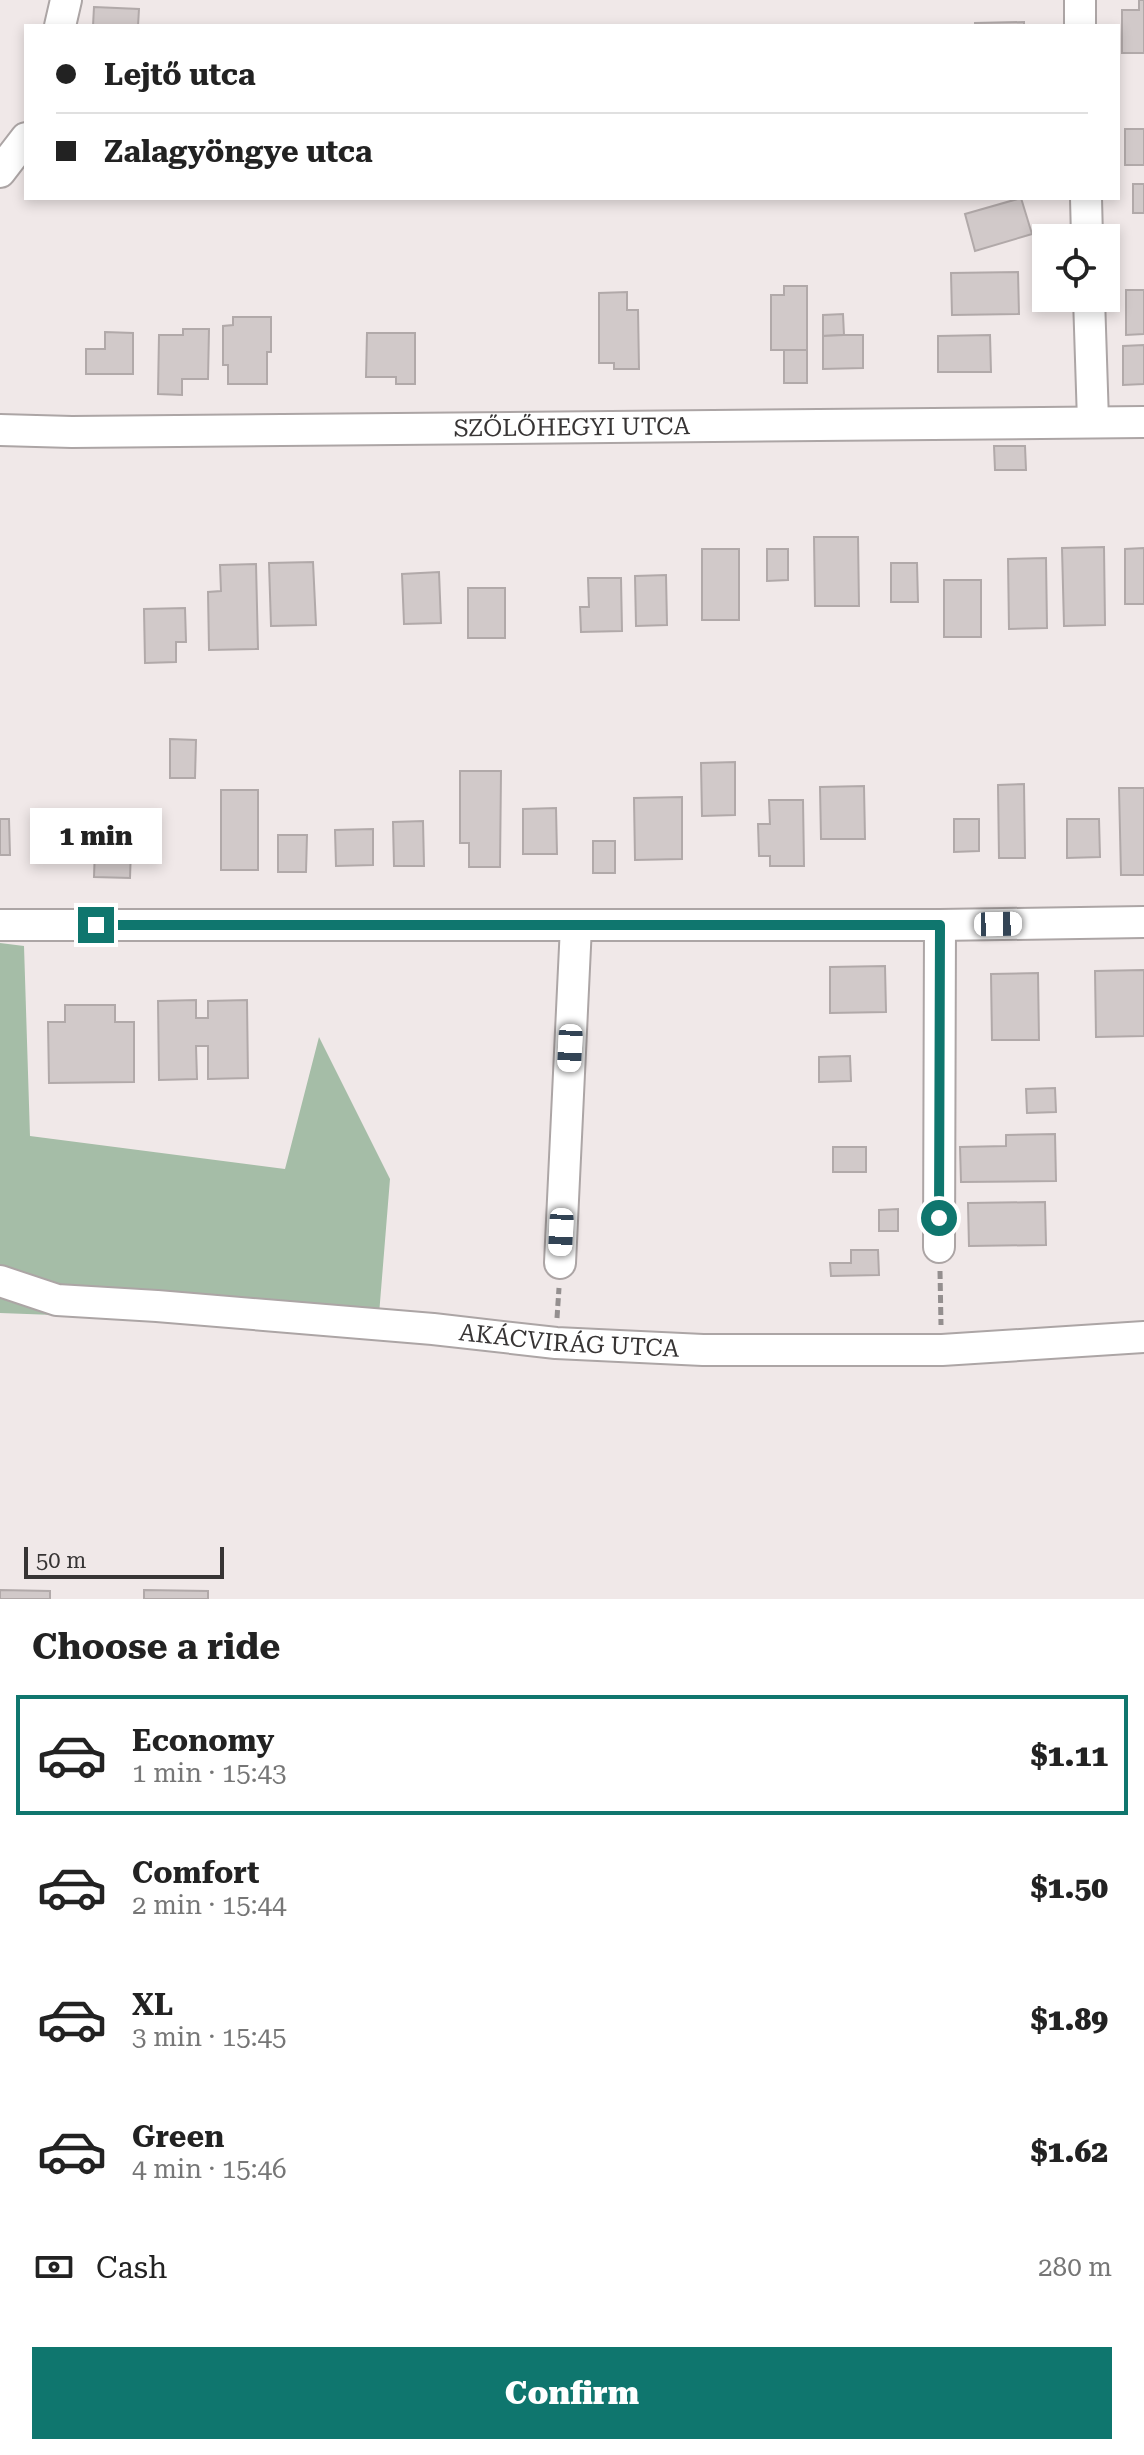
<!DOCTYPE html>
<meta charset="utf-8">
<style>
body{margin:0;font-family:"Roboto Serif",serif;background:#f2f2f2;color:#222;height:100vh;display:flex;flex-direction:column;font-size:30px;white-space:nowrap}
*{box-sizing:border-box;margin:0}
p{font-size:26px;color:#767676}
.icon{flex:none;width:44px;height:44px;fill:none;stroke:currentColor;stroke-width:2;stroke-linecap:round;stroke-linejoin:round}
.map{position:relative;height:1599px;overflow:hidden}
.side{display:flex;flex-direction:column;background:#fff;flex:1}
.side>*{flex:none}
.guide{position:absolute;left:24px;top:24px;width:1096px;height:176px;border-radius:0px;box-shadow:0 4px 12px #0003;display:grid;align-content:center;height:176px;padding:0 32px;background:#fff}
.controls{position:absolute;left:1032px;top:224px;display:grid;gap:16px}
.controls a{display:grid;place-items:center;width:88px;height:88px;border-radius:0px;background:#fff;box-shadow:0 4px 12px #0003;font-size:40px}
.scale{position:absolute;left:24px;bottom:20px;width:200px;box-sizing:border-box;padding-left:8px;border:4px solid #373434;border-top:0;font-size:22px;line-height:28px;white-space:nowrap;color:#373434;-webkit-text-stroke:6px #f0e8e8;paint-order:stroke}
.end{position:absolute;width:36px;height:36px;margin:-18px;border:10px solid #0f766e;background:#fff;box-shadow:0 0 0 4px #fff}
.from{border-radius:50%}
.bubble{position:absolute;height:56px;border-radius:0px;background:#fff;box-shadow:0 4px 12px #0003;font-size:26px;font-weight:800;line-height:56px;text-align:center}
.car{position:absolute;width:24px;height:48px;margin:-24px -12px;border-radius:10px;box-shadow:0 0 6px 2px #0007;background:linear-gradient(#fff 24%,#345 0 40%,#fff 0 76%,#345 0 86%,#fff 0)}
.guide b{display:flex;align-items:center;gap:28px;height:76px;font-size:30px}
.guide b+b{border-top:2px solid #e0e0e0}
.guide i{width:20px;height:20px;background:#222}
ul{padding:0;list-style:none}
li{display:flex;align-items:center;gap:24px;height:120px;margin:0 16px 12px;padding:0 16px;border:4px solid transparent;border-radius:0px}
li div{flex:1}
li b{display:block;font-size:30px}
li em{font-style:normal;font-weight:800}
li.on{border-color:#0f766e}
li>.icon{width:72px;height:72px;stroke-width:1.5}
h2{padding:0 32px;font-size:36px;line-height:96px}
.pay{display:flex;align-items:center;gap:20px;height:88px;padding:0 32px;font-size:30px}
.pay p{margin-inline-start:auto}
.button{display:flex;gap:16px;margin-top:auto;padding:16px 32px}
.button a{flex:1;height:92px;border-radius:0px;background:#0f766e;color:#fff;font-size:32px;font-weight:800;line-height:92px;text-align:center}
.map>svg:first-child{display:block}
.forest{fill:#a5bda7}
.building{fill:#d1c9c9;stroke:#b1a9a9;stroke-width:2}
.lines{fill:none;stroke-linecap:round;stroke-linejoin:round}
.minor-casing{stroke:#aca5a5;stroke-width:34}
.path{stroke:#948f8f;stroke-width:5;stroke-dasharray:8 4;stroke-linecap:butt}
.minor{stroke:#fff;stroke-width:30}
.route{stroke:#0f766e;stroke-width:10}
.labels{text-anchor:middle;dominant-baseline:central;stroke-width:8;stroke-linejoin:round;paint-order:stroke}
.street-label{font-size:24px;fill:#373434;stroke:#f0e8e8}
</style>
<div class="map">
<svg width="1144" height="1599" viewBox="0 0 1144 1599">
<rect width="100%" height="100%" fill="#f0e8e8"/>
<polygon class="forest" points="0,943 24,946 30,1136 285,1169 319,1037 390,1179 378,1327 0,1313"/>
<g class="building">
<polygon points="1139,0 1144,0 1144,53 1122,53 1122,10 1139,10"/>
<polygon points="94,7 139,9 138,26 93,26"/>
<polygon points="1024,22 1024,26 975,26 975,23"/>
<rect x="1125" y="129" width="19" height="36"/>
<rect x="1133" y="184" width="11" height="29"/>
<polygon points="1021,198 1032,234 975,251 965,214"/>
<polygon points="1018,272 1019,314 952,315 951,273"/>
<polygon points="784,286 807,286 807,350 771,350 771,295 784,295"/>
<polygon points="1126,290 1144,290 1144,334 1126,335"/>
<polygon points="627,292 627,310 638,310 639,369 614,369 614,363 599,363 599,293"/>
<polygon points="843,314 844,335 823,336 823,315"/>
<polygon points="233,317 271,317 271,352 267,352 267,384 228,384 228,365 223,365 223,326 233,325"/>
<polygon points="183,329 209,329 208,379 182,379 182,395 158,394 159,335 183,335"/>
<polygon points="105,332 133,333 133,374 86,374 86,349 105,349"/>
<polygon points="367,333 415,333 415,384 396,384 396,377 366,377"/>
<polygon points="844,335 863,335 863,368 823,369 823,336"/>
<polygon points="990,335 991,372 938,372 938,336"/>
<polygon points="1144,345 1144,384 1123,385 1123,346"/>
<rect x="784" y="350" width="23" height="33"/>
<polygon points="994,446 1025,446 1026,470 995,470"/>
<polygon points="814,537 858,537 859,606 815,606"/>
<polygon points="1104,547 1105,625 1064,626 1062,548"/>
<polygon points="1144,548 1144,604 1125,604 1125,549"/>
<rect x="702" y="549" width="37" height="71"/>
<polygon points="767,549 788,549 788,580 767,581"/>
<polygon points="1046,558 1047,628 1009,629 1008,559"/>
<polygon points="313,562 316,625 271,626 269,563"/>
<polygon points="891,563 917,563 918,602 891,602"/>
<polygon points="256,564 258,649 209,650 208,592 221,591 220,565"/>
<polygon points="439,572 441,623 404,624 402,574"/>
<polygon points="666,575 667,625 636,626 635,576"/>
<polygon points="588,578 621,578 622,631 581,632 580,607 589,607"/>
<rect x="944" y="580" width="37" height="57"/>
<rect x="468" y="588" width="37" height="50"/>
<polygon points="185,608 186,642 176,642 176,662 145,663 144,609"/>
<polygon points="170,739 196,740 195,778 170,778"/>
<polygon points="735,762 735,815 702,816 701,763"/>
<polygon points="460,771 501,771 500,867 469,867 469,843 460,843"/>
<polygon points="1024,784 1025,858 999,858 998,785"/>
<polygon points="864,786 865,839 821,839 820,787"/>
<polygon points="1119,788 1144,788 1144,875 1121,875"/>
<rect x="221" y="790" width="37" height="80"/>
<polygon points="682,797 682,859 635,860 634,798"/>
<polygon points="769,800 803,800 804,866 770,866 770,856 759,856 758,824 770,824"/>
<polygon points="556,808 557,854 523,854 523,809"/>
<polygon points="0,819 9,819 10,855 0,855"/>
<polygon points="96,819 132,820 130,878 94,877"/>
<polygon points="954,819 979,819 979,851 954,852"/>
<polygon points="1067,819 1099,819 1100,857 1067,858"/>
<polygon points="423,821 424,866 394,866 393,822"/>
<polygon points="373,829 373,865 336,866 335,830"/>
<polygon points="278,835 307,835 306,872 278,872"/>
<rect x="593" y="841" width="22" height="32"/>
<polygon points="885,966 886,1012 830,1013 830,967"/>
<polygon points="1144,970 1144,1036 1096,1037 1095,971"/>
<polygon points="1038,973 1039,1040 992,1040 991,974"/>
<polygon points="196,1000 196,1018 208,1018 208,1001 247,1000 248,1078 208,1079 208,1046 196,1046 197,1079 159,1080 158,1001"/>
<polygon points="65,1005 115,1005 115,1022 134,1022 134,1082 49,1083 48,1022 65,1022"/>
<polygon points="850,1056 851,1081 819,1082 819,1057"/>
<polygon points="1055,1088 1056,1112 1027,1113 1026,1089"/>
<polygon points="1055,1134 1056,1181 961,1182 960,1147 1006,1146 1006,1135"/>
<rect x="833" y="1147" width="33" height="25"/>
<polygon points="1045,1202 1046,1245 969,1246 968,1203"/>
<polygon points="898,1209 898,1231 879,1231 879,1210"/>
<polygon points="851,1250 878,1250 879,1275 831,1276 830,1263 851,1263"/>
<polygon points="0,1590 50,1591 50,1599 0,1599"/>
<polygon points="144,1590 208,1591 208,1599 144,1599"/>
</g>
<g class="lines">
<g class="minor-casing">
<g id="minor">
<polyline points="1080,0 1080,26"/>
<polyline points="60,26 66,0"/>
<polyline points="0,172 26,138"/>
<polyline points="1086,198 1087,238"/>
<polyline points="1089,298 1093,421"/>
<path id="s1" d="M 0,430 L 72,432 L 1144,422"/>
<polyline points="0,925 940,925 1144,922"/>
<polyline points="939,1247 940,925"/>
<polyline points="560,1263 576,926"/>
<path id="s2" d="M 0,1281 L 57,1300 L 157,1306 L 433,1329 L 556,1343 L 703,1350 L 942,1350 L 1144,1337"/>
</g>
</g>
<g class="path">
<polyline points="940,1271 941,1325"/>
<polyline points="557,1318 559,1288"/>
</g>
<use href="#minor" class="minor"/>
</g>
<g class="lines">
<polyline class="route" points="96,925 940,925 939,1218"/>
</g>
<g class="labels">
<g class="street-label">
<text stroke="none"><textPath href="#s1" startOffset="572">SZŐLŐHEGYI UTCA</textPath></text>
<text stroke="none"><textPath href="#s2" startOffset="574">AKÁCVIRÁG UTCA</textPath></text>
</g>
</g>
</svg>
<div class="controls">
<a><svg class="icon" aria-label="locate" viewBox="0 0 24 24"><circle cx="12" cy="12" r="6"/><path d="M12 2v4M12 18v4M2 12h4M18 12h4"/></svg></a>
</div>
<div class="scale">50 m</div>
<i class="end from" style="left:939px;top:1218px"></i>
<i class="end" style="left:96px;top:925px"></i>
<div class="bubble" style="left:30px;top:808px;width:132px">1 min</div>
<i class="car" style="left:998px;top:924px;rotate:89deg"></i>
<i class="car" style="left:570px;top:1048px;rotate:183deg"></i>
<i class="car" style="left:561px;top:1232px;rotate:183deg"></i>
<div class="guide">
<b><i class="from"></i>Lejtő utca</b>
<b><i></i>Zalagyöngye utca</b>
</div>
</div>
<section class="side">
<h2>Choose a ride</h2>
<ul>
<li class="on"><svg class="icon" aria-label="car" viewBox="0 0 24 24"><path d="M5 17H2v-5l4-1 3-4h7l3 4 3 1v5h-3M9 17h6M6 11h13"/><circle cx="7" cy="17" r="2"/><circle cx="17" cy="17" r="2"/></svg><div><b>Economy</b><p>1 min · 15:43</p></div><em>$1.11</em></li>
<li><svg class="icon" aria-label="car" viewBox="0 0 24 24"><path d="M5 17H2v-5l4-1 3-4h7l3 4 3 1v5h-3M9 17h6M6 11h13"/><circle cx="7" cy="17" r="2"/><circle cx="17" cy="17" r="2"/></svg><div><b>Comfort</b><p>2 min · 15:44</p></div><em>$1.50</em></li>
<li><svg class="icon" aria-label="car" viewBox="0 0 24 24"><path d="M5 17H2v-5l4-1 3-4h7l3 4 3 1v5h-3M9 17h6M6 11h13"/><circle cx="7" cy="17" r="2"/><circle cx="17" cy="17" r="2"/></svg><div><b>XL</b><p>3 min · 15:45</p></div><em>$1.89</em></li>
<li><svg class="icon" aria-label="car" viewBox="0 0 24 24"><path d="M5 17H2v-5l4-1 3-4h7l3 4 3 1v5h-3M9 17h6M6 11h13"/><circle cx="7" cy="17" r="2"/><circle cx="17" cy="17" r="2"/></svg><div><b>Green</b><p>4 min · 15:46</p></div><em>$1.62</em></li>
</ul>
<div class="pay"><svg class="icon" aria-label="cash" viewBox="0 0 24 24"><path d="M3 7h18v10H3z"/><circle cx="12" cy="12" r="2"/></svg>Cash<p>280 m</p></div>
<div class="button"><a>Confirm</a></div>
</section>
